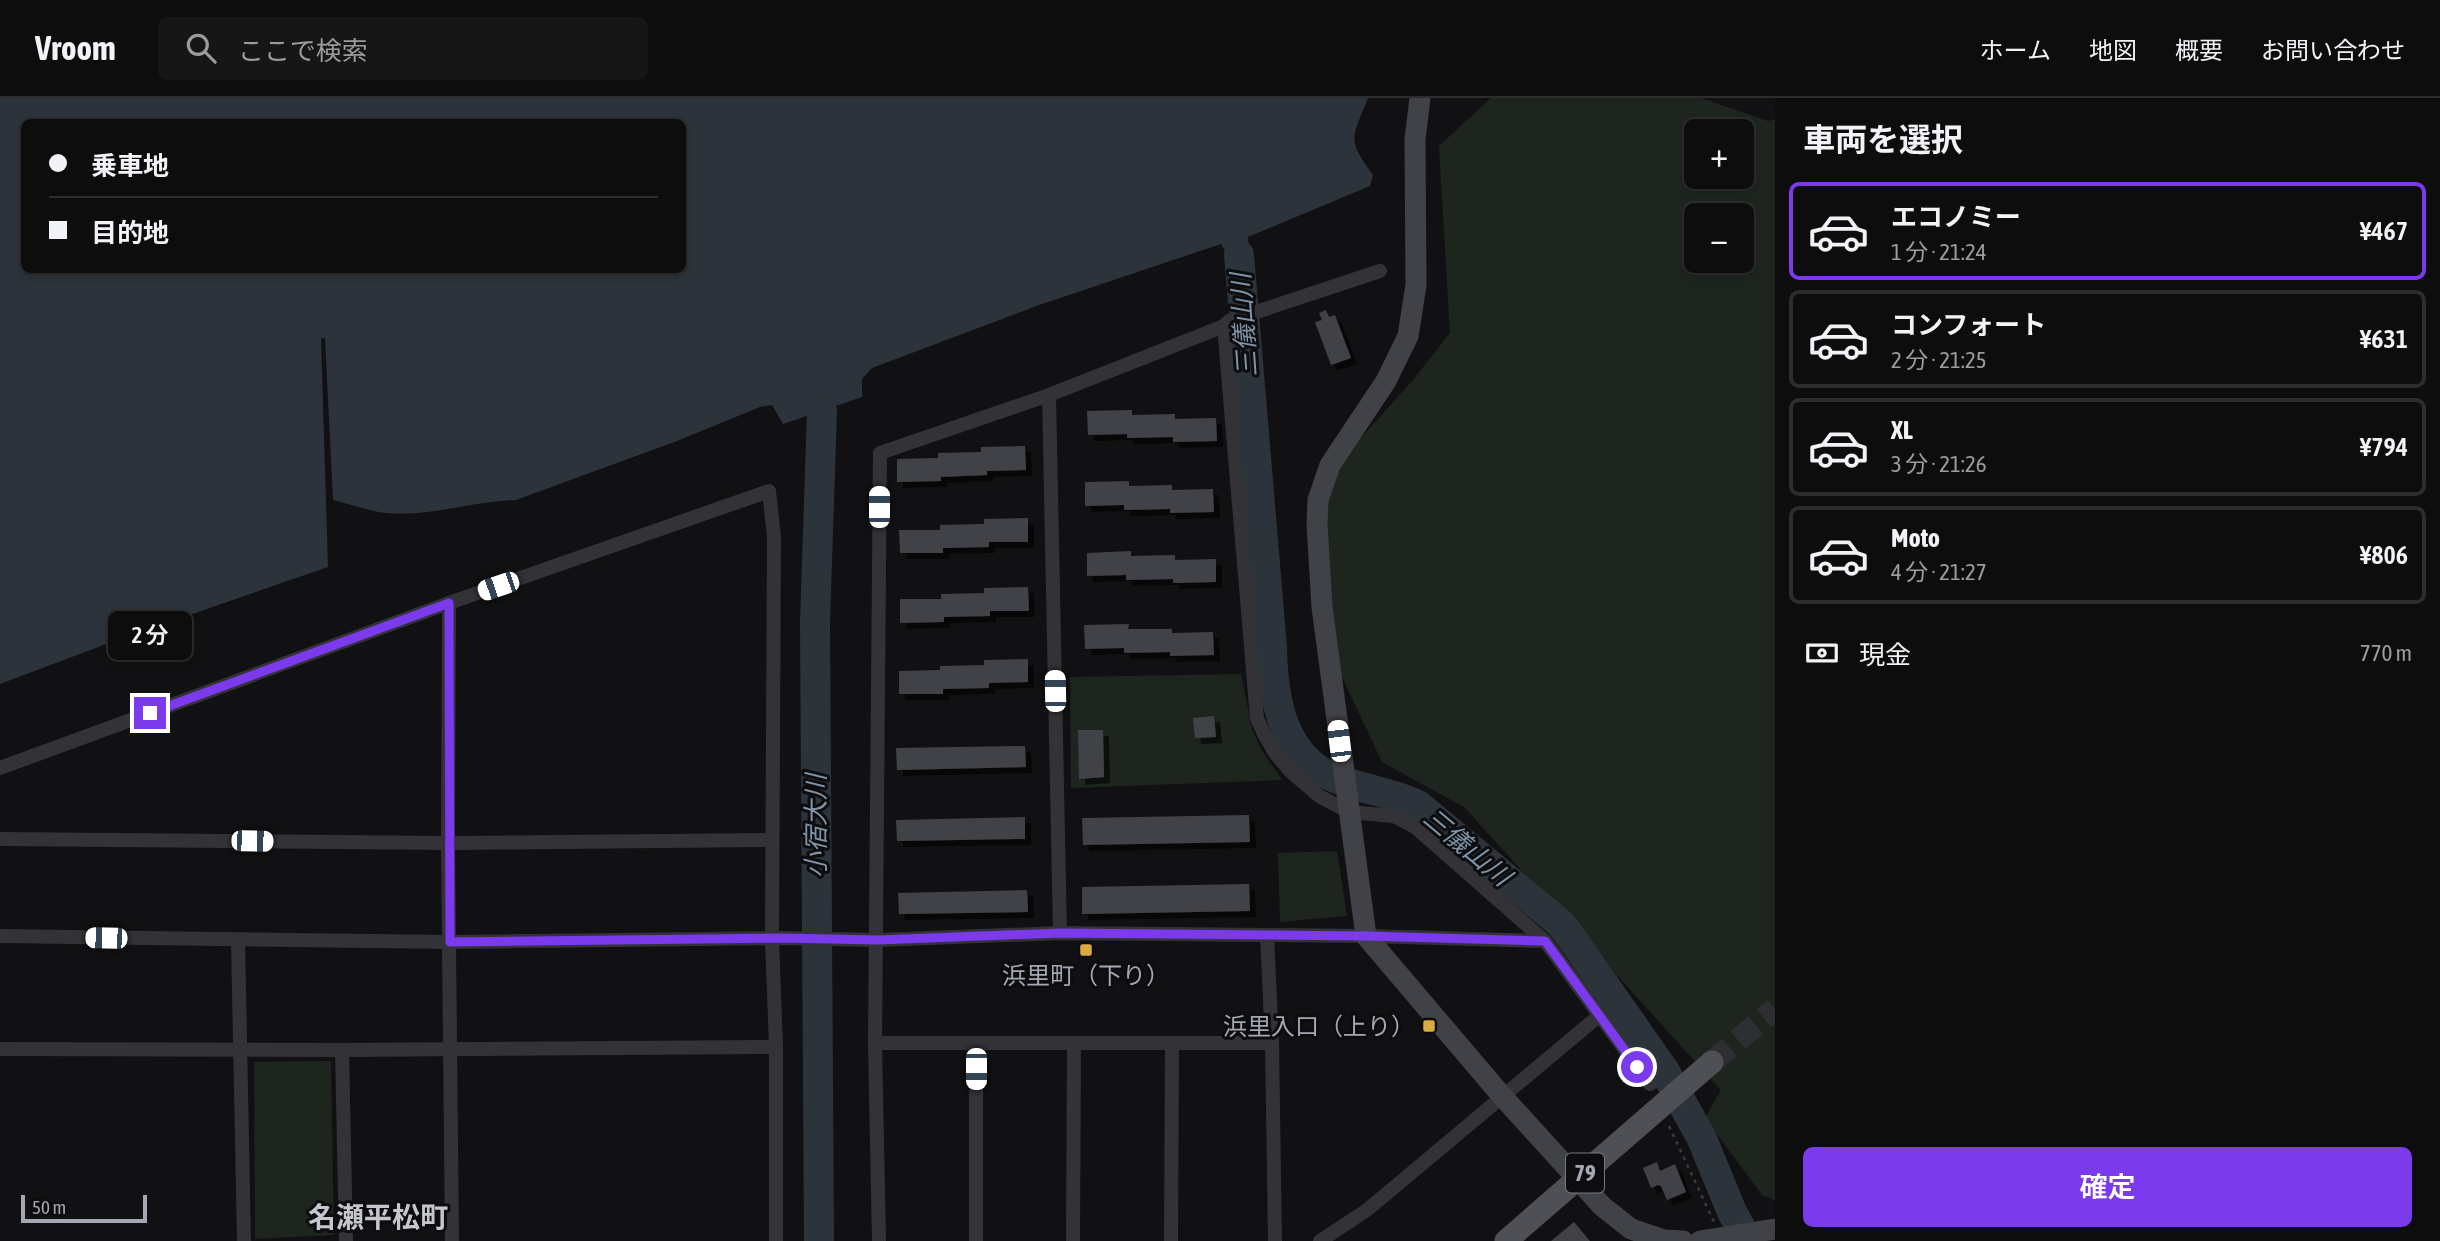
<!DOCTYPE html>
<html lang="ja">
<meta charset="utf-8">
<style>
body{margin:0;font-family:"Asap Condensed","Noto Sans JP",sans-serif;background:#161617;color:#f1f3f6;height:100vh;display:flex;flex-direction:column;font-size:26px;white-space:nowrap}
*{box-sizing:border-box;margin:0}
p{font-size:23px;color:#9a9c9e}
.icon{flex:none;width:38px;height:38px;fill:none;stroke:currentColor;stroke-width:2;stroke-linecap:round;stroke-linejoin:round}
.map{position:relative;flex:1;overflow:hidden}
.drawer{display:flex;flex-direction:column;background:#0d0d0e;width:665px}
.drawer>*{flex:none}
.banner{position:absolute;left:21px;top:21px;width:665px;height:154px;border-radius:10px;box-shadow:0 4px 10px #0003,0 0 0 2px #2d2d2e;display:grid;align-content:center;height:154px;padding:0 28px;background:#0d0d0e}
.fabs{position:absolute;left:1684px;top:21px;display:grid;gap:14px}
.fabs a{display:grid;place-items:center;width:70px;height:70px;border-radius:10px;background:#0d0d0e;box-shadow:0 4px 10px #0003,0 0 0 2px #2d2d2e;font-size:35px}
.scale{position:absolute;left:21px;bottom:18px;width:126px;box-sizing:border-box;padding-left:7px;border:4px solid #a4a8b2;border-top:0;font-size:19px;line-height:24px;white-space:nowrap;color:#a4a8b2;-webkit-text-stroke:5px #0d0c0e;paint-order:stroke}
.end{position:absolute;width:32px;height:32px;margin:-16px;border:9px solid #7c3aed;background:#fff;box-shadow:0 0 0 4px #fff}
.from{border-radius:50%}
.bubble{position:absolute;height:49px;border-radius:10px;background:#0d0d0e;box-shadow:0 4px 10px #0003,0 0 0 2px #2d2d2e;font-size:23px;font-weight:600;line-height:49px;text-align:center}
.car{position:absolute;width:21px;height:42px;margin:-21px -10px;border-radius:9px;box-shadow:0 0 5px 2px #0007;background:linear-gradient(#fff 24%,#345 0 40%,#fff 0 76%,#345 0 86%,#fff 0)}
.banner b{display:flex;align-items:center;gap:24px;height:66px;font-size:26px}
.banner b+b{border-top:2px solid #2d2d2e}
.banner i{width:18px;height:18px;background:#f1f3f6}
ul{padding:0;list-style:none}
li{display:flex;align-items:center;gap:21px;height:98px;margin:0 14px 10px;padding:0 14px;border:4px solid #2d2d2e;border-radius:10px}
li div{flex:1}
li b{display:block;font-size:26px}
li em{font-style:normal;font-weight:600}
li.active{border-color:#7c3aed}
li>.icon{width:63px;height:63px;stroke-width:1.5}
h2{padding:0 28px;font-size:32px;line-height:84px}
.pay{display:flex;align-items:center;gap:18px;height:77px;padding:0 28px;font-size:26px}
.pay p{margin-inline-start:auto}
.button{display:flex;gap:14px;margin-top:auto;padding:14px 28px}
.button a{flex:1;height:80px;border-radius:10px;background:#7c3aed;color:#fff;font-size:28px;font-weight:600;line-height:80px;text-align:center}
header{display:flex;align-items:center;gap:42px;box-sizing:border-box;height:98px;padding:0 35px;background:#0d0d0e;border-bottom:2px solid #2d2d2e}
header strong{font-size:33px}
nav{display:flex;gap:38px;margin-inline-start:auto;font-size:24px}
.search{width:490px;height:63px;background:#161617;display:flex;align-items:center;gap:18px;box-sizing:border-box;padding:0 24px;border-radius:10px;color:#9a9c9e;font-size:26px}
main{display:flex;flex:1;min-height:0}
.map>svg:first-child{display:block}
.green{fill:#1e251f;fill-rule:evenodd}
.water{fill:#2c333a;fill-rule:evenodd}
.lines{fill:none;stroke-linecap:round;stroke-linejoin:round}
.river{stroke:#2c333a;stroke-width:30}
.building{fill:#414246;filter:url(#shadow)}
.primary-tunnel{stroke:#2e2f33;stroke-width:23;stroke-dasharray:23 11;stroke-linecap:butt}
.path{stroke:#393a3e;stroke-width:2.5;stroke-dasharray:3.5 5;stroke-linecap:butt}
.street{stroke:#333337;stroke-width:14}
.secondary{stroke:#414247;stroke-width:21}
.primary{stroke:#4f5056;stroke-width:23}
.route{stroke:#7c3aed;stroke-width:9}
.poi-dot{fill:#dbab41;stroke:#0d0c0e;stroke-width:2.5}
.labels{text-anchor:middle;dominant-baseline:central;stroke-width:6;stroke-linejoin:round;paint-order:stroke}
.shield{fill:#0d0c0e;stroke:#777981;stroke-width:2}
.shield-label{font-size:23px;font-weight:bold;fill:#a4a8b2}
.poi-label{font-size:24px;fill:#a4a8b2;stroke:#0d0c0e}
.water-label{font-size:26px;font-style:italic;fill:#7f94a9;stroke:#0d0c0e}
.quarter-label{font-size:28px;font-weight:bold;fill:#c5c7ce;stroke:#0d0c0e}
</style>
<header>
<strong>Vroom</strong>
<div class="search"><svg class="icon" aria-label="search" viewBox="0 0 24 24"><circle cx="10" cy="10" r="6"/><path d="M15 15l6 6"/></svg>ここで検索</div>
<nav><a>ホーム</a><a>地図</a><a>概要</a><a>お問い合わせ</a></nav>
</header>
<main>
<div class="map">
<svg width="1775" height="1143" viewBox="0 0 1775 1143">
<defs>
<filter id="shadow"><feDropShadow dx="6" dy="6" stdDeviation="0" flood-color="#0009"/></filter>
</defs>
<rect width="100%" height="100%" fill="#111113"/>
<g class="green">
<path d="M 1491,0 L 1701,0 L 1768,23 L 1775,21 L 1775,1102 L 1762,1097 L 1705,1020 L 1721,992 L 1464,709 L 1382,664 L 1327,547 L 1325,380 L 1413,282 L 1450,235 L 1439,48 ZM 1696,33 L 1741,33 L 1741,79 L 1696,79 ZM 1696,117 L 1741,117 L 1741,163 L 1696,163 Z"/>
<polygon points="1241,576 1252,631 1262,653 1282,682 1071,690 1070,579"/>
<polygon points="1337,753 1347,818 1280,824 1278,755"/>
<polygon points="331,963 334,1137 255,1141 254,964"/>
</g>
<path class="water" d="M 0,0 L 1368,0 C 1352,41 1346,40 1373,77 L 1370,88 L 1248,139 L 1249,153 L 1229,159 L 1221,146 L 1039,207 L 872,270 L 862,281 L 862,299 L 783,326 L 772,307 L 760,309 L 677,343 L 516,402 C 473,403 429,419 386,415 C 368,413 350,406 333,402 L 325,240 L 321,240 L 328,469 L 117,542 L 0,586 ZM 24,24 L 682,24 L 682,172 L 24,172 Z"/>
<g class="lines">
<g class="river">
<path d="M 1239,157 L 1272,550 C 1273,595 1280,652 1326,676 C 1355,691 1389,693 1418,707 L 1561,826 L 1575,845 L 1664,972 L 1702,1041 L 1732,1114 L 1748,1143"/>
<polyline points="819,1143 815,524 822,313"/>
</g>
</g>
<g class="building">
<polygon points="1326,212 1329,219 1335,217 1351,260 1331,267 1315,224 1322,222 1319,215"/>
<polygon points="1132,312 1132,317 1175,316 1175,321 1216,320 1217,343 1173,344 1173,339 1127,340 1127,336 1088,337 1087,313"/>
<polygon points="1025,348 1026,372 987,373 987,377 941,379 941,383 897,384 897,361 938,360 938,355 981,354 981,349"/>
<polygon points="1129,383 1129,388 1172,387 1172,392 1213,391 1214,414 1170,415 1170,411 1124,412 1124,407 1085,408 1085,384"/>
<polygon points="1028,420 1028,444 989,444 989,449 943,450 943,455 900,455 899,432 940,432 940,427 984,426 984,421"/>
<polygon points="1131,453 1131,458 1175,457 1175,462 1216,461 1216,484 1173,485 1173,481 1126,482 1126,477 1087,478 1087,455"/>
<polygon points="1028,489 1029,513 990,513 990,518 944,519 944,524 900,525 900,501 941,501 941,496 984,495 984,490"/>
<polygon points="1129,526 1128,531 1172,531 1172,535 1213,534 1214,557 1170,558 1170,554 1124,555 1124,550 1085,551 1084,527"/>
<polygon points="1028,561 1028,584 989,585 989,590 943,591 943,596 899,596 899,573 940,572 940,568 984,567 984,562"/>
<polygon points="1214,618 1216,639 1195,640 1193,620"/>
<polygon points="1078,632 1103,632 1104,679 1079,681"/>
<polygon points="1025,648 1026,669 897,672 896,650"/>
<polygon points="1249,717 1250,744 1083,747 1082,720"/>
<polygon points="1025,719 1025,741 897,743 896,722"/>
<polygon points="1249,786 1250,813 1082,816 1082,789"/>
<polygon points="1027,792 1028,814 899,816 898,795"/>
<polygon points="1657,1064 1660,1073 1675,1066 1686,1094 1667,1102 1661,1088 1658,1087 1651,1090 1643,1070"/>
<polygon points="1574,1124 1590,1143 1551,1143"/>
</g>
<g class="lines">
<polyline class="primary-tunnel" points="1712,964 1775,911"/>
<polyline class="path" points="1669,1028 1714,1124"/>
<g class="street">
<polyline points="1224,228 1257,620 1264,636 1275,655 1291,674 1319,698 1349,714 1394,718 1415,729 1545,843 1650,986"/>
<polyline points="1049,297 1060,835"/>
<polyline points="449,505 448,745 452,1143"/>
<polyline points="0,670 449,505 769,393 774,439 772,841 776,949 776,1143"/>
<polyline points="0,741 448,745 772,742"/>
<polyline points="1267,837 1272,945 1275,1143"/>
<polyline points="0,838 450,844 782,840 878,842 1060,835 1366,838 1545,843"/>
<polyline points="238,842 244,1143"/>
<polyline points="875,945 1272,945"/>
<polyline points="0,951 342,952 776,949"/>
<polyline points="342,952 346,1143"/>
<polyline points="879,1143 875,945 880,355 1049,297 1224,228 1229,223 1380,173"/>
<polyline points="976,1143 976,946"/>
<polyline points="1073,1143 1074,946"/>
<polyline points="1171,1143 1172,947"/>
<polyline points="1320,1143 1367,1112 1600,917"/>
</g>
<g class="secondary">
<polyline points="1420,0 1415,41 1416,187 1408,238 1386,283 1330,367 1318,402 1317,427 1322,509 1366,838 1502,998 1602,1108 1631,1131 1664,1142 1683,1143"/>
<polyline points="1700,1143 1775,1131"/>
</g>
<polyline class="primary" points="1506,1143 1712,964"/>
</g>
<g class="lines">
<polyline class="route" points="150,615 449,505 450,844 782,840 878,842 1060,835 1366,838 1545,843 1637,969"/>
</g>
<g class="poi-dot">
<rect x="1079" y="845" width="14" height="14" rx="3.5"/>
<rect x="1422" y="921" width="14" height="14" rx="3.5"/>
</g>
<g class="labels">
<rect class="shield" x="1566" y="1055.5" width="38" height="39" rx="5"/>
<g class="shield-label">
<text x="1585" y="1075">79</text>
</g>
<g class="poi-label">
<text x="1086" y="877">浜里町（下り）</text>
<text x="1415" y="928" text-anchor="end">浜里入口（上り）</text>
</g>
<g class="water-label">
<text transform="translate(1244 227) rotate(-94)">三儀山川</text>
<text transform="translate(816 728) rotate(-90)">小宿大川</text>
<text transform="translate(1467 749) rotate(40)">三儀山川</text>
</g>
<g class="quarter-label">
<text x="378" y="1119">名瀬平松町</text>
</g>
</g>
</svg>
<div class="fabs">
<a>+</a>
<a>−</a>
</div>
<div class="scale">50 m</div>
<i class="end from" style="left:1637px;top:969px"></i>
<i class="end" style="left:150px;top:615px"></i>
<div class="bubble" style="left:108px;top:513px;width:84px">2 分</div>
<i class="car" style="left:879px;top:409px;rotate:0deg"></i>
<i class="car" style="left:498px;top:488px;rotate:251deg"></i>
<i class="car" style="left:1055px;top:593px;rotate:359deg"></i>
<i class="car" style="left:1339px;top:643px;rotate:353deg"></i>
<i class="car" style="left:252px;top:743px;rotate:91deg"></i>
<i class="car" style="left:106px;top:840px;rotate:271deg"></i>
<i class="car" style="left:976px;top:971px;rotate:180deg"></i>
<div class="banner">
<b><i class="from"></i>乗車地</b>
<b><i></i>目的地</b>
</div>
</div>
<section class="drawer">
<h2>車両を選択</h2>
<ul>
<li class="active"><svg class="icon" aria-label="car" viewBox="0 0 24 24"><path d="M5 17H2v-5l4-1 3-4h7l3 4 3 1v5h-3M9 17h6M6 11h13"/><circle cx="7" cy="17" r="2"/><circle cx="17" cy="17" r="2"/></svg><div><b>エコノミー</b><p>1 分 · 21:24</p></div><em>¥467</em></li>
<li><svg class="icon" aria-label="car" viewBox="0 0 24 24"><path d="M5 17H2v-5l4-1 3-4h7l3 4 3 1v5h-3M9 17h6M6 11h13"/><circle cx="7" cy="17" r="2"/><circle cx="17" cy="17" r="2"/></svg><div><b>コンフォート</b><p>2 分 · 21:25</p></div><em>¥631</em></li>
<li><svg class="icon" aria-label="car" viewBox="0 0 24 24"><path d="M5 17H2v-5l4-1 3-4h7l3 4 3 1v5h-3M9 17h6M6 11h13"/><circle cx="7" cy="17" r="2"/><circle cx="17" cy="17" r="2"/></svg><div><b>XL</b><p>3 分 · 21:26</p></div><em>¥794</em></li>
<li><svg class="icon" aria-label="car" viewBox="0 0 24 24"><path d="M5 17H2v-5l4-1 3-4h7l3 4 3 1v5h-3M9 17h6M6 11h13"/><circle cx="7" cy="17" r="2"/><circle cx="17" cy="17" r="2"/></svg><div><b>Moto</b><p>4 分 · 21:27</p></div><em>¥806</em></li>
</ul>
<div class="pay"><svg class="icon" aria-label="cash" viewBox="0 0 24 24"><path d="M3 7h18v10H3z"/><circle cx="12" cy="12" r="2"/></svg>現金<p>770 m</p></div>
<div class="button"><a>確定</a></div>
</section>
</main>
